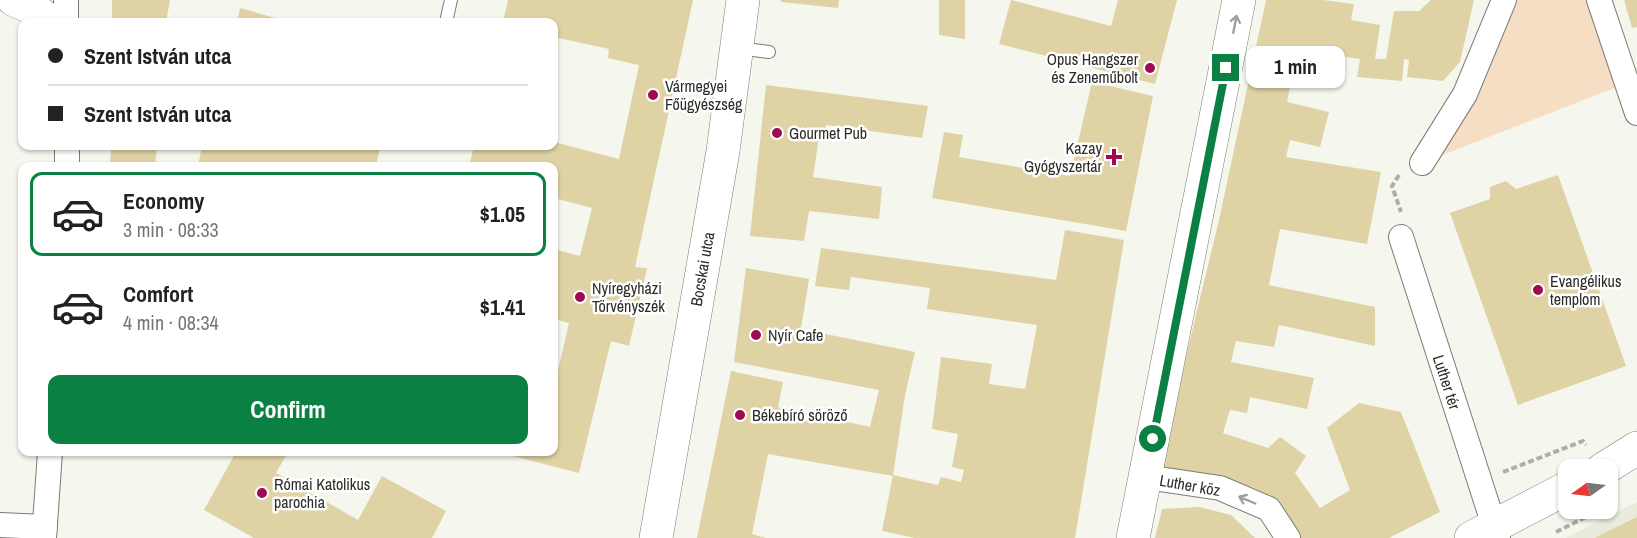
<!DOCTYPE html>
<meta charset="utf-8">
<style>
body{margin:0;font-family:"Archivo Narrow",sans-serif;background:#f6f6f6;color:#222;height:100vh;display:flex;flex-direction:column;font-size:22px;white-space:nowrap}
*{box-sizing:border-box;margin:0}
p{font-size:20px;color:#767676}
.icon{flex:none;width:33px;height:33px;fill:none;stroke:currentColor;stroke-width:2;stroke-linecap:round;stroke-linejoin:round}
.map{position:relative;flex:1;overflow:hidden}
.details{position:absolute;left:18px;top:162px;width:540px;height:294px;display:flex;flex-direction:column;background:#fff;border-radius:12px;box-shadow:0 2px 4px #0004}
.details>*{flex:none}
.guide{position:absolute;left:18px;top:18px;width:540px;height:132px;border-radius:12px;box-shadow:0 2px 4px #0004;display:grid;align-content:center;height:132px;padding:0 30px;background:#fff}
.needle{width:39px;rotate:256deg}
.controls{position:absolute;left:1558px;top:459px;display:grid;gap:12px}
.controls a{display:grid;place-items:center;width:60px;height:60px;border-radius:12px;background:#fff;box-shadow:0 2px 4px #0004;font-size:30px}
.end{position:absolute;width:27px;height:27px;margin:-14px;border:8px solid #0b8043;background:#fff;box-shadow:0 0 0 3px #fff}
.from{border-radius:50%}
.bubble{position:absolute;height:42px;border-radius:12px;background:#fff;box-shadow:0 2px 4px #0004;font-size:20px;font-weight:700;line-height:42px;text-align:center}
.guide b{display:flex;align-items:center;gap:21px;height:57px;font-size:22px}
.guide b+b{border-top:2px solid #e0e0e0}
.guide i{width:15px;height:15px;background:#222}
ul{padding:10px 0 0;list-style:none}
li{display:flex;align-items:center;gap:18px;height:84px;margin:0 12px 9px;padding:0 18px;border:3px solid transparent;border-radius:12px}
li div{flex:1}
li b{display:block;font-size:22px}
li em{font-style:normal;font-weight:700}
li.current{border-color:#0b8043}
li>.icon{width:54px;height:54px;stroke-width:1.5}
.button{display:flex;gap:12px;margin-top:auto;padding:12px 30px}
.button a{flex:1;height:69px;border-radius:12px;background:#0b8043;color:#fff;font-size:24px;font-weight:700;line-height:69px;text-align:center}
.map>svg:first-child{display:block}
.built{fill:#e9ecdd}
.green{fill:#f5dec4}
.building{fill:#dfd2a4}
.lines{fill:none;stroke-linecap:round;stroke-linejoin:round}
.lane-casing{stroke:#7b7d75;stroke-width:14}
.street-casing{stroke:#7b7d75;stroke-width:26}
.secondary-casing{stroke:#7b7d75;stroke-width:34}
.path{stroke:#adaea7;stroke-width:4;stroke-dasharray:6 3;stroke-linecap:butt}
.lane{stroke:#fff;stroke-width:12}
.street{stroke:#fff;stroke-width:24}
.secondary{stroke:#fff;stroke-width:33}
.oneway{stroke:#a0a09f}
.route{stroke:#0b8043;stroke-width:8}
.poi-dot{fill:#9f0a51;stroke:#fff;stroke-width:2}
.labels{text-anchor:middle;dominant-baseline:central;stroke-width:5;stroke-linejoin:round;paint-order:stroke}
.poi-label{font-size:16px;fill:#2c2c29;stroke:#fff;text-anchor:start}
.street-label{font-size:16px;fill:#2c2c29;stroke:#fff}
</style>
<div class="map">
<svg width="1637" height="538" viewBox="0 0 1637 538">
<rect width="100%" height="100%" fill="#f5f7ee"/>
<polygon class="built" points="1637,502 1637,538 1566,538 1583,529"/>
<polygon class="green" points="1504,0 1599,0 1627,83 1422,163"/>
<g class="building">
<polygon points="112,0 170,0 166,22 112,22"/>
<polygon points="508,0 693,0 635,267 647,268 629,346 611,341 579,473 497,452 554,452 554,388 569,323 554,319 554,249 580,256 592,208 554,198 554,166 469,166 474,146 554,146 554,142 619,159 639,65 608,58 609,49 554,37 554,22 503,22"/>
<polygon points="781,0 839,0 838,8 781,2"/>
<polygon points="939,0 965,0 965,39 939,35"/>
<polygon points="1011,0 1111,26 1118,0 1177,0 1155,84 999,44"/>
<polygon points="1266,0 1323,0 1354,4 1351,20 1380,25 1375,59 1386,59 1394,11 1419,11 1431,0 1474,0 1460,62 1443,81 1407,77 1409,60 1404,59 1402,81 1357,77 1360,59 1297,51 1287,102 1329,112 1320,147 1290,140 1286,157 1381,172 1367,244 1280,229 1269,285 1375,307 1375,346 1279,325 1274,347 1236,341 1231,362 1314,378 1307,409 1250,397 1247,413 1230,410 1223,433 1268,448 1280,437 1306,456 1295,473 1320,508 1350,490 1327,428 1359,403 1401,412 1440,512 1389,538 1295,538 1270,501 1158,472 1219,220"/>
<polygon points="1624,0 1637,0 1637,27 1632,28"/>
<polygon points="240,8 275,18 275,22 237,22"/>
<polygon points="1092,82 1153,96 1126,231 932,198 944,132 963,135 959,157 1070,176"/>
<polygon points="766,85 928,106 922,138 826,125 825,133 819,137 813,177 882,187 879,219 809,211 804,241 750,236"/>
<polygon points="111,146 157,146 155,166 110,166"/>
<polygon points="202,146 370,146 380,148 376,166 198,166"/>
<polygon points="1558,175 1626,366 1518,405 1450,213 1490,199 1490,187 1506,181 1516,189"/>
<polygon points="1065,230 1124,240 1075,538 915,538 882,531 893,475 938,485 941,477 961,482 964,470 952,467 958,434 932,429 941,357 992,364 989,384 1025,389 1037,325 927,309 930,288 851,277 849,290 815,286 821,248 1056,280"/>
<polygon points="746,268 809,279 801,329 915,352 905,395 893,476 768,454 752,534 766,538 697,538 731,371 783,382 778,407 870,427 879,390 734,362"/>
<polygon points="236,452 288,452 276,473 358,520 382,476 446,511 432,538 254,538 204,510"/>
<polygon points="1199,507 1231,515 1255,538 1155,538 1162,509"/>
<polygon points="1637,517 1637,538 1594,538"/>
</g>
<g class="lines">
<g class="lane-casing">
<g id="lane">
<polyline points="446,22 451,0"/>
<polyline points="738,48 769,52"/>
</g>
</g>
<g class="street-casing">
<g id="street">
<polyline points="66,0 66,22"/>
<polyline points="1599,0 1637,113"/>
<polyline points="67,146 67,166"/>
<polyline points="1422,163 1465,94 1504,0"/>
<polyline points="1401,237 1498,538"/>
<polyline points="1146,477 1220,488 1269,509 1288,538"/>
<polyline points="0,525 45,527"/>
<polyline points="44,538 50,452"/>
</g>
</g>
<g class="secondary-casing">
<g id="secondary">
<path d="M 14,0 C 27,5 40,11 49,22"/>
<polyline points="1602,470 1637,448"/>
<polyline points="656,538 723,151 743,0"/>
<polyline points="1133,538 1239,0"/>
<polyline points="1471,538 1569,487"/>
</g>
</g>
<g class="path">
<polyline points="1399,175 1392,186 1401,212"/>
<polyline points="1503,472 1583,441 1586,445"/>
<polyline points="1608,506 1614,504 1612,500"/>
<polyline points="1556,532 1604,508"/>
</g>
<use href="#lane" class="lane"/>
<use href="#street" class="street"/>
<use href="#secondary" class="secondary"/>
</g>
<defs><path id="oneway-shaft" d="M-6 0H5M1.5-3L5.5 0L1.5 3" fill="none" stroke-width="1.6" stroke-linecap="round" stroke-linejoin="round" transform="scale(1.5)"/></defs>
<g class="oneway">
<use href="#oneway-shaft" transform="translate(1235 24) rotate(-79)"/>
<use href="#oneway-shaft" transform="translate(1247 500) rotate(-157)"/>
</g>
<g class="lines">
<polyline class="route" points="1153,439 1226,68"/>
</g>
<g class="poi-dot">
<circle cx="1150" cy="68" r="6"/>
<circle cx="653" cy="95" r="6"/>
<circle cx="777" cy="133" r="6"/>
<path d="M1111 148h6v6h6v6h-6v6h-6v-6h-6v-6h6z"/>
<circle cx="1538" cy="290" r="6"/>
<circle cx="580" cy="297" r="6"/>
<circle cx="756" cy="335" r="6"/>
<circle cx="740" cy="415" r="6"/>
<circle cx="262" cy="493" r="6"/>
</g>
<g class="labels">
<g class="poi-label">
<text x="1138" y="59" text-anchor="end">Opus Hangszer<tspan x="1138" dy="18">és Zeneműbolt</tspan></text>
<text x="665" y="86">Vármegyei<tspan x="665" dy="18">Főügyészség</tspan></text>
<text x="789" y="133">Gourmet Pub</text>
<text x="1102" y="148" text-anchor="end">Kazay<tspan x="1102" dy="18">Gyógyszertár</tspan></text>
<text x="1550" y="281">Evangélikus<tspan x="1550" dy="18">templom</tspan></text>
<text x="592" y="288">Nyíregyházi<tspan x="592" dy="18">Törvényszék</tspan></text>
<text x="768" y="335">Nyír Cafe</text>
<text x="752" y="415">Békebíró söröző</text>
<text x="274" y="484">Római Katolikus<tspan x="274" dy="18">parochia</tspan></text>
</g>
<g class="street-label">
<text transform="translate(702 269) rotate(-80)">Bocskai utca</text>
<text transform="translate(1447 382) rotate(72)">Luther tér</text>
<text transform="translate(1190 485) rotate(10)">Luther köz</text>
</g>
</g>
</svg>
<div class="controls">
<a><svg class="needle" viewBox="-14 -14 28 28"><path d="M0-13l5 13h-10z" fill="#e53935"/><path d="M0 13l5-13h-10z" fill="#767676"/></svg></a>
</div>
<i class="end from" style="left:1153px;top:439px"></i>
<i class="end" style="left:1226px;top:68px"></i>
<div class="bubble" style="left:1246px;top:46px;width:99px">1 min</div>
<div class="guide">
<b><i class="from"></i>Szent István utca</b>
<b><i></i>Szent István utca</b>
</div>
<section class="details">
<ul>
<li class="current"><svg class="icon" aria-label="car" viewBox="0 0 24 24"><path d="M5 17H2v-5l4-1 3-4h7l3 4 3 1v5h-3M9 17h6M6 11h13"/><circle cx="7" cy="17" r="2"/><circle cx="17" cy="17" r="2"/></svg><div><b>Economy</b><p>3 min · 08:33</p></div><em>$1.05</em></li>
<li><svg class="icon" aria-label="car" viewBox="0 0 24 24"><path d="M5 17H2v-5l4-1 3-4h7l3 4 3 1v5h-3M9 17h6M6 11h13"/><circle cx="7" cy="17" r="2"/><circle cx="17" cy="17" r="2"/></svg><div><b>Comfort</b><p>4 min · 08:34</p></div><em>$1.41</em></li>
</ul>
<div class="button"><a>Confirm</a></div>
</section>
</div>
